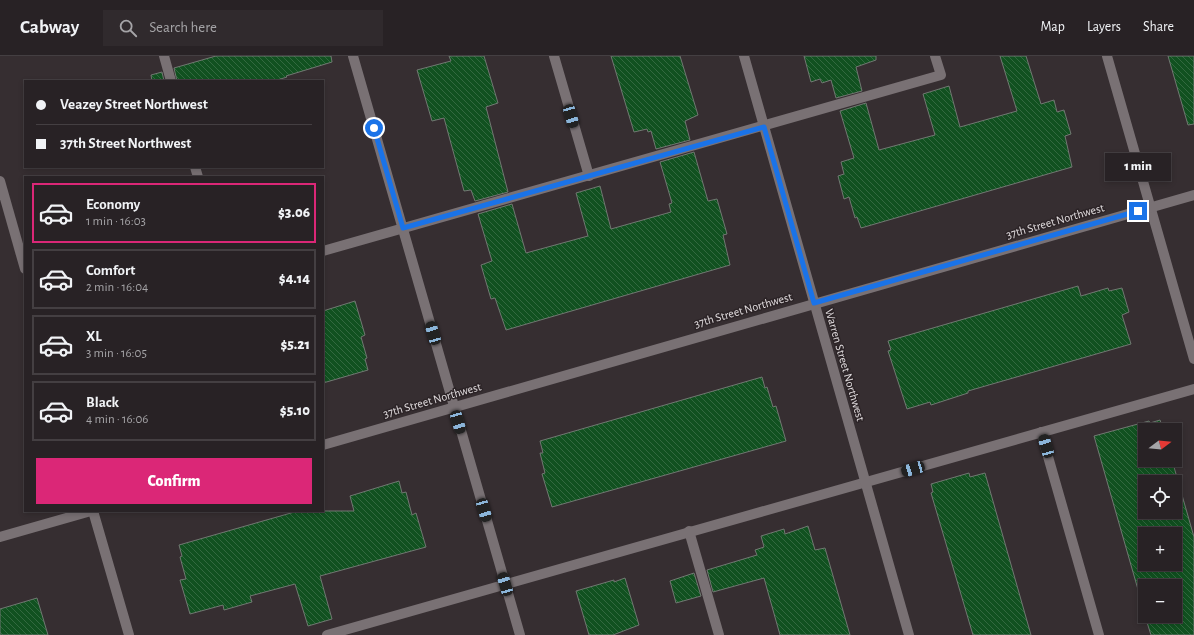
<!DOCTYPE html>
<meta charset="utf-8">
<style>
body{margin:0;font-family:"Alegreya Sans",sans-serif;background:#302a2d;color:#f1f3f6;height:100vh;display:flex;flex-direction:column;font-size:15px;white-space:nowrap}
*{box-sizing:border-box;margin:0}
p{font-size:13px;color:#a5a4a7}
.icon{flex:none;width:22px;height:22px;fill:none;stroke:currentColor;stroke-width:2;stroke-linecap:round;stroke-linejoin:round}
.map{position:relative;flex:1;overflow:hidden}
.details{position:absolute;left:24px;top:120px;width:300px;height:336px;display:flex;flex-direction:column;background:#282225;border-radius:0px;box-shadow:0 2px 6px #0003,0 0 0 1px #443f42}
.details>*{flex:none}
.banner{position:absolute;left:24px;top:24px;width:300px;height:88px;border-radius:0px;box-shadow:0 2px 6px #0003,0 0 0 1px #443f42;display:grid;align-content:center;height:88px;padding:0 12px;background:#282225}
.needle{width:26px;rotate:74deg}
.tools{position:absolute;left:1138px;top:367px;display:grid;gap:8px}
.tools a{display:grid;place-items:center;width:44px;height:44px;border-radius:0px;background:#282225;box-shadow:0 2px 6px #0003,0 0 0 1px #443f42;font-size:20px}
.end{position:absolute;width:18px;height:18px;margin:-9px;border:5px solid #1a73e8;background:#fff;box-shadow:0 0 0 2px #fff}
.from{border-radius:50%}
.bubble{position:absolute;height:28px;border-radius:0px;background:#282225;box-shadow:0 2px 6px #0003,0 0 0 1px #443f42;font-size:13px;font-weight:800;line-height:28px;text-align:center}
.car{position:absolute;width:12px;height:24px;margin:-12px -6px;border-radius:5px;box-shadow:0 0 3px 1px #0007;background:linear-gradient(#222 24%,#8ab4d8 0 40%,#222 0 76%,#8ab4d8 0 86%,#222 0)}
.banner b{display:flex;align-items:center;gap:14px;height:38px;font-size:15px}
.banner b+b{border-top:1px solid #443f42}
.banner i{width:10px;height:10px;background:#f1f3f6}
ul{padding:7px 0 0;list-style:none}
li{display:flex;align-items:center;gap:12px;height:60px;margin:0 8px 6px;padding:0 4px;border:2px solid #443f42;border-radius:0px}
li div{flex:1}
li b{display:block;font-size:15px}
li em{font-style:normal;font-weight:800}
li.on{border-color:#db2777}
li>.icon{width:36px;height:36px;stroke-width:1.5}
.button{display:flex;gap:8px;margin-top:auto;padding:8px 12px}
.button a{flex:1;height:46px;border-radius:0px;background:#db2777;color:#fff;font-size:16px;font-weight:800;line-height:46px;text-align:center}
header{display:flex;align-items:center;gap:24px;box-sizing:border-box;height:56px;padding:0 20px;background:#282225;border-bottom:1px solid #443f42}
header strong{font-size:19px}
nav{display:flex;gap:22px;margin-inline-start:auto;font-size:14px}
.search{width:280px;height:36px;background:#302a2d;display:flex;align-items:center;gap:10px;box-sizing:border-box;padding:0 14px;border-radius:0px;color:#a5a4a7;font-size:15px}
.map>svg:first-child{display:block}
.building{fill:url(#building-back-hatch);stroke:#717872;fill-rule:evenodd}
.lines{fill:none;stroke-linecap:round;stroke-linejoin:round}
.service{stroke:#797174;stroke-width:10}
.minor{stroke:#797174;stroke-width:10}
.secondary{stroke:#797174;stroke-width:10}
.route{stroke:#1a73e8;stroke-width:5}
.labels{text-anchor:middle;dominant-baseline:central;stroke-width:3;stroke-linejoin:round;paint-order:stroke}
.street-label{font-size:12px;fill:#e1dcde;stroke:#2c2427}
</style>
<header>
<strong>Cabway</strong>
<div class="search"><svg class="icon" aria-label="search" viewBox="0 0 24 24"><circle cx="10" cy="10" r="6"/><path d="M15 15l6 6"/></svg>Search here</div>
<nav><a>Map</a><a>Layers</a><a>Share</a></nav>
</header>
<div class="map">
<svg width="1194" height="579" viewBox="0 0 1194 579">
<defs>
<pattern id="building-back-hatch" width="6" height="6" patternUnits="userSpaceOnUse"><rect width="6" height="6" fill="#115120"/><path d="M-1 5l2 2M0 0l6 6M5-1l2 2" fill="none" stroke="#336940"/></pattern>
</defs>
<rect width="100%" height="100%" fill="#362e31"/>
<g class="building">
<polygon points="216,0 331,0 332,6 286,20 287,21 274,25 177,25 174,12"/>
<polygon points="449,0 484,0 498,47 486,51 508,136 475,145 471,134 464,135 444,62 432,65 417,14 451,5"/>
<polygon points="611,0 680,0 698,59 685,65 690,84 656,93 651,75 648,76 647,73 634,76"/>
<polygon points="804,0 876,0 876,4 856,11 862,35 836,42 831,24 822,27 820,23 811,26"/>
<polygon points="1000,0 1026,0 1041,48 1054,44 1057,56 1064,54 1071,78 1065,80 1072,111 861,172 857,161 855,162 849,141 844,143 838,120 844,118 841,106 854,102 840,55 866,47 879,94 935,79 923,38 949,30 960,71 1017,55"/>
<polygon points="1168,0 1194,0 1194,68 1188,69"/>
<polygon points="162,16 164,25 152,25 151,19"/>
<polygon points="694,96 708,145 717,143 727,178 723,179 730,209 506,274 495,242 491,243 481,209 492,205 478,158 512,148 526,197 588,180 576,137 600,130 611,173 671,156 669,148 672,147 660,106"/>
<polygon points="1078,230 1081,240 1108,232 1109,235 1122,232 1129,256 1122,259 1131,288 968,335 968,337 931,349 930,346 907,353 888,295 891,294 888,285"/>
<polygon points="355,245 365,279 361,281 367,302 365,303 368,314 323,327 323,255"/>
<polygon points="762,321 765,332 767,331 773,351 776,350 786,385 552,451 542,418 545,417 540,397 543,397 540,385"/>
<path d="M 1160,364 L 1163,374 L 1145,374 L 1145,404 L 1172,404 L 1194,481 L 1194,579 L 1151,579 L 1145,560 L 1175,560 L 1175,530 L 1145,530 L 1145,558 L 1094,380 L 1149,365 L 1150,367 ZM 1145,426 L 1175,426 L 1175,456 L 1145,456 ZM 1145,478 L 1175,478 L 1175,508 L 1145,508 Z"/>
<polygon points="969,417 970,421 985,417 1031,579 973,579 931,437 933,436 931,428"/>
<polygon points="399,425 402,437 406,436 412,459 416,457 426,491 320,520 332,563 308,570 295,528 250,540 252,546 224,554 223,549 190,558 180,524 186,523 180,501 182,500 179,489 298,455 354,455 350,440"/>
<polygon points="808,470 815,494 825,492 850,579 780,579 764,522 713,536 707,514 757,499 755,494 764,491 761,480 784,473 785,478"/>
<polygon points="694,517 701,540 676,547 670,525"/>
<polygon points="625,522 639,569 613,579 589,579 576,535 614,524 614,526"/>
<polygon points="37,542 48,579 0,579 0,553"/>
</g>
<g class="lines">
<g class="service">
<polyline points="164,0 171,25"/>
<polyline points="554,0 589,120"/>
<polyline points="195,111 198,121"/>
<polyline points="323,195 941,19 935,0"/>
<polyline points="1041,376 1099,579"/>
<polyline points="689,475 719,579"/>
<polyline points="327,579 1194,333"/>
</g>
<g class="minor">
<polyline points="353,0 520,579"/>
<polyline points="744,0 909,579"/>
<polyline points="1107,0 1194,303"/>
<polyline points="323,389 1194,139"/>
<polyline points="0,481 91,455"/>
</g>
<g class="secondary">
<polyline points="0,125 25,213"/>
<polyline points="93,455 129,579"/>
</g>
</g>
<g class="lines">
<polyline class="route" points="374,72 403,172 764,71 814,247 1138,155"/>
</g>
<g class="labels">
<g class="street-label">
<text transform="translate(1055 165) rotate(-16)">37th Street Northwest</text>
<text transform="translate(743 254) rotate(-16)">37th Street Northwest</text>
<text transform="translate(845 309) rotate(74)">Warren Street Northwest</text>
<text transform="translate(432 344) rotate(-16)">37th Street Northwest</text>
</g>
</g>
</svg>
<div class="tools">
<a><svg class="needle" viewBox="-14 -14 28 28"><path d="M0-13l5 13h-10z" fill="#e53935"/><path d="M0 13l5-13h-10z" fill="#a5a4a7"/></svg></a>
<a><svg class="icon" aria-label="locate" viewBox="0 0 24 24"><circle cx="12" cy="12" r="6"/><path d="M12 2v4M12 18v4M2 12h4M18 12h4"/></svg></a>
<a>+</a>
<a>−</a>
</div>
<i class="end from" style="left:374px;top:72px"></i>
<i class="end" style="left:1138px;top:155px"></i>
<div class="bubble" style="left:1105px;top:97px;width:66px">1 min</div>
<i class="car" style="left:571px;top:60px;rotate:164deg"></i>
<i class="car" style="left:433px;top:277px;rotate:344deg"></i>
<i class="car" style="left:458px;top:366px;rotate:164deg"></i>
<i class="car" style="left:1046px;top:390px;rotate:344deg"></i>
<i class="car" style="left:913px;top:413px;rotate:254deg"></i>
<i class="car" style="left:484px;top:454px;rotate:164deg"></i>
<i class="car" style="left:505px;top:528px;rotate:344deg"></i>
<div class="banner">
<b><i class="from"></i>Veazey Street Northwest</b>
<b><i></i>37th Street Northwest</b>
</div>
<section class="details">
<ul>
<li class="on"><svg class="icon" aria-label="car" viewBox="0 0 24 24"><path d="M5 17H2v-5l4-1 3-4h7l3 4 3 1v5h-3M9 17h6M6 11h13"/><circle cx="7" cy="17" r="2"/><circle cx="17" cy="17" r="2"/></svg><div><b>Economy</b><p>1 min · 16:03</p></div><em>$3.06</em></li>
<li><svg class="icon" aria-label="car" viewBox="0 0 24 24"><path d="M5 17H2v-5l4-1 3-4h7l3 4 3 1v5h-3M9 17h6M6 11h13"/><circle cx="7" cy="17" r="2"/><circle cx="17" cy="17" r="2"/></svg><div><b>Comfort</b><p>2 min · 16:04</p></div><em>$4.14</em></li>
<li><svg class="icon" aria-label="car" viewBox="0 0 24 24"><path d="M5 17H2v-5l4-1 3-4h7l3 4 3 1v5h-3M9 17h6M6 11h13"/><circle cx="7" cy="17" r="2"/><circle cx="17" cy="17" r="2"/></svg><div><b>XL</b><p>3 min · 16:05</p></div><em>$5.21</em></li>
<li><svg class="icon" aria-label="car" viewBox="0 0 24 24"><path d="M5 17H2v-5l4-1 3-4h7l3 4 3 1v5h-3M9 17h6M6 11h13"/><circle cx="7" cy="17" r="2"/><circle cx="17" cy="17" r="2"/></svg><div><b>Black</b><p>4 min · 16:06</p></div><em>$5.10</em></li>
</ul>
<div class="button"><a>Confirm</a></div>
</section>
</div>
